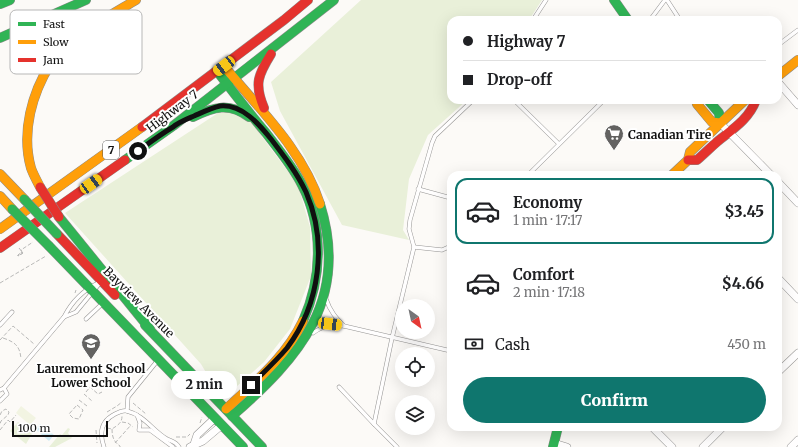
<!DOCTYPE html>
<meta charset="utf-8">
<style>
body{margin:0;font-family:Merriweather,serif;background:#f6f6f6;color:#202124;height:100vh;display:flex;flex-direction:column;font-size:15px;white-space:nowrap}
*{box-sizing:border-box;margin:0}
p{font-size:13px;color:#757577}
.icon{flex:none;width:22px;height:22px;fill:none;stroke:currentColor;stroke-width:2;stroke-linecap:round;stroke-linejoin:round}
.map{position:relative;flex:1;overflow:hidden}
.details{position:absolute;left:447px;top:171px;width:335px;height:260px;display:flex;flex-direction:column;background:#fff;border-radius:12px;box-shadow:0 4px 16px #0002}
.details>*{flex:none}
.guide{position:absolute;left:447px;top:16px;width:335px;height:88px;border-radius:12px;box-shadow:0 4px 16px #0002;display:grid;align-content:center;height:88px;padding:0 16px;background:#fff}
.needle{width:26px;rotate:147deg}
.controls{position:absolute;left:395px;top:299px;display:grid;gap:8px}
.controls a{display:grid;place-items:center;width:40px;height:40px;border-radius:50%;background:#fff;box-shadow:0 4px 16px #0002;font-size:20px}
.scale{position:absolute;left:12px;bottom:10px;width:96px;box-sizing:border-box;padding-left:4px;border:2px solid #101010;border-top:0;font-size:11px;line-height:14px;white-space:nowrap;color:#101010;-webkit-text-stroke:3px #fff;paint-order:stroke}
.end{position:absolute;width:18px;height:18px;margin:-9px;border:5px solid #101010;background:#fff;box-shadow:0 0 0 2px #fff}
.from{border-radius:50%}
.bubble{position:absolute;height:28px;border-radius:14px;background:#fff;box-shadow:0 4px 16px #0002;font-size:13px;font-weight:800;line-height:28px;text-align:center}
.car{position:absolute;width:12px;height:24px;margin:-12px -6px;border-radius:5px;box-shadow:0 0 3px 1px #0007;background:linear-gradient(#f5c518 24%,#345 0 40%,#f5c518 0 76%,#345 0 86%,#f5c518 0)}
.guide b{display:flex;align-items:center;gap:14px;height:38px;font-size:15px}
.guide b+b{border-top:1px solid #e0e0e0}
.guide i{width:10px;height:10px;background:#202124}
ul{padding:7px 0 0;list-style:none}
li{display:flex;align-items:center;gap:12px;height:66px;margin:0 8px 6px;padding:0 8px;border:2px solid transparent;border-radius:12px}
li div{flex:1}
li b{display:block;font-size:15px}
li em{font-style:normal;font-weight:800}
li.active{border-color:#0f766e}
li>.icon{width:36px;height:36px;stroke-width:1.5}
.pay{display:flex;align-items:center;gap:10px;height:44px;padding:0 16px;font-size:15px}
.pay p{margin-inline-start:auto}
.cta{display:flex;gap:8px;margin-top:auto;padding:8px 16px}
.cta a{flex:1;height:46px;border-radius:24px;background:#0f766e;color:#fff;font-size:16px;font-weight:800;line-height:46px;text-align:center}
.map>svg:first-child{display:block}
.green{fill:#e9f0d9}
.pitch{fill:#f2f4e2}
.water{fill:#d0ebf4}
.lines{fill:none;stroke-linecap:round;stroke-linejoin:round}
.lane-casing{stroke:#969594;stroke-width:4.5}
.street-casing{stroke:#969594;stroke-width:8}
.fast-casing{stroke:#8d8c8b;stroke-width:10}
.slow-casing{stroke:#8d8c8b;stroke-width:10}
.jam-casing{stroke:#8d8c8b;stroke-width:10}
.path{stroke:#b9b9b8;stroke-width:1;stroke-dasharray:4 2;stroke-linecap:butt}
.lane{stroke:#fffefe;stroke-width:3.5}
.street{stroke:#fffefe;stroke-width:7}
.fast{stroke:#30b455;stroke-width:9}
.slow{stroke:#ff9f0a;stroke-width:9}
.jam{stroke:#e5322d;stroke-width:9}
.fast-bridge-casing{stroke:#8d8c8b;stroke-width:10;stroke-linecap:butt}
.jam-bridge-casing{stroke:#8d8c8b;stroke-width:10;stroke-linecap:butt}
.fast-bridge{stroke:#30b455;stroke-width:9}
.jam-bridge{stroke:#e5322d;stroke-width:9}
.route{stroke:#101010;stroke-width:5}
.labels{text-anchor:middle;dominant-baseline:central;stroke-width:4;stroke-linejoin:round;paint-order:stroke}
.shield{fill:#fff;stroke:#585858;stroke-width:1}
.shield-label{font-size:11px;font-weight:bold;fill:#101010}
.street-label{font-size:12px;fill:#101010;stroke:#fff}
.poi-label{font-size:12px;font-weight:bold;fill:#101010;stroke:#fff;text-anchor:start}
.key{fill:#fff;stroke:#b7b7b7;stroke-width:1}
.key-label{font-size:11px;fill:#101010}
</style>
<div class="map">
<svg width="798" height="447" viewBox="0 0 798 447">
<rect width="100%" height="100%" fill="#fcfaf7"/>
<g class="green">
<polygon points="361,0 542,0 529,20 451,20 451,100 467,100 428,135 409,179 403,230 409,240 342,225 280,111 271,82"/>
<polygon points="233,111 251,122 298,185 310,227 311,276 290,329 264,362 236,387 227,390 214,386 201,364 65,213 218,113"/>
<polygon points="18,422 32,434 26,444 10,431"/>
<polygon points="68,428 70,429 68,433 72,438 55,447 49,447 60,434 62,435"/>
</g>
<polygon class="pitch" points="21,406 36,418 30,425 16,413"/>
<polygon class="water" points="40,424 54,435 49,441 35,429"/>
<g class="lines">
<g class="lane-casing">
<g id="lane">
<polyline points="667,0 680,20"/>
<polyline points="533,20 546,0"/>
<polyline points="650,20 665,0"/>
<polyline points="778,45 798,30"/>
<polyline points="514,100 559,144"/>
<polyline points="528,175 604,100"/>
<polyline points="418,189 451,198"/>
<polyline points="414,247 442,250 451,246"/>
<path d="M 326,299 C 330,311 336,318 344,326"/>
<polyline points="64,317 76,312 100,283"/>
<polyline points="86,319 103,303"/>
<polyline points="0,325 12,312"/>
<path d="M 313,333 C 324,325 331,325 344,326 L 451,351"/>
<polyline points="339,387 374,424"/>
<path d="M 0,390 L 4,388 L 64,317 C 72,301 83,290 100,282"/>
<polyline points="0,401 7,394 4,388"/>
<polyline points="127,411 128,397 158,360"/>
<polyline points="137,415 140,423 139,430 150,430 173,447"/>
<path d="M 104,447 C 99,433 101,421 115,414 C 119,412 123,410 127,411 C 144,415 153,431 167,439 C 173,442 175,441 179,447"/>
<polyline points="397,447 374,424 392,338 414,247 409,229 410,220 432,143 435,136 473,100"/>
</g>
</g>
<g class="street-casing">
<g id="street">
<polyline points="778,82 798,105"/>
<polyline points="720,123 771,175"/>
<polyline points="778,182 798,203"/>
<polyline points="778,278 798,299"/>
<polyline points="778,372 798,353"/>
<polyline points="652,427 672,447"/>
<polyline points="554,443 567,447"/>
<polyline points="194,444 197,435 215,418"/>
<polyline points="190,447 203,441 222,425"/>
<polyline points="703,447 723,427"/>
<polyline points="791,447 798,440"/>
</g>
</g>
<g class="fast-casing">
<g id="fast">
<polyline points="614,0 628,20"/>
<polyline points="0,4 10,0"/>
<polyline points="0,38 86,0"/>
<path d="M 217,71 C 233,92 249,113 266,133 C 279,150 293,167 302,185 C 324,228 322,278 303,321"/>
<polyline points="708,100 719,113 720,123"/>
<path d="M 193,117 C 214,107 229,102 249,117"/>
<polyline points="125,160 173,126 334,0"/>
<polyline points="59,217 150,329"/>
<polyline points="49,246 243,447"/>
<polyline points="145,325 262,447"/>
<path d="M 232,416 C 300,357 350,299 320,204"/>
<polyline points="553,447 558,427"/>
</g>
</g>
<g class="slow-casing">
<g id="slow">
<path d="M 224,66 C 259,109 303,150 320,204"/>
<polyline points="778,76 798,60"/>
<polyline points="696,100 697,104 712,122 720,123"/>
<polyline points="0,174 24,199"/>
<polyline points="672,175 688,160 690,152 745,100"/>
<path d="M 40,187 C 37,181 33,174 31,168 C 21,132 32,93 51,63 C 56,56 65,48 72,42 C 90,26 116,12 136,0"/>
<polyline points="0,196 12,209"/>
<polyline points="0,229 142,127"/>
<path d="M 226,409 C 255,382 286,357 303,321"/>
</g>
</g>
<g class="jam-casing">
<g id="jam">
<path d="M 264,108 C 254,84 258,75 271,54"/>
<polyline points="142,127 284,20 308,0"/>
<path d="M 688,160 L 697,160 C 704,154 711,147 718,141 C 733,129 749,119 756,100"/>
<polyline points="57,234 115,295"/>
<polyline points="0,248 125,160"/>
</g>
</g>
<g class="path">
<polyline points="19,248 23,253 18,256 18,255 22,252 23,253 18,256 18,255 22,252 21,250 33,242"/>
<polyline points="0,283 46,256"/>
<polyline points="75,293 76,290"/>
<path d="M 3,338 C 15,342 20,346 21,359"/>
<polyline points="0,340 13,326 34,344"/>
<polyline points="86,392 90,387 98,394 102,392"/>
<polyline points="84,394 92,401"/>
<polyline points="79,400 87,406"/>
<polyline points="133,403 146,414"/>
<polygon points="77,405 83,410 79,419 73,418 69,414"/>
<polyline points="107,412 117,406 122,402"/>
<polyline points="0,415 2,411 6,409 9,412 8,415 1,421 0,424"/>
<polyline points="122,422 128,423 133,427"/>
<polyline points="200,423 202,417"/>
<path d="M 107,428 L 112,429 C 118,425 122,423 122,416"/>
<path d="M 112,429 C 112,437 114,442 120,446 L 120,447"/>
<polyline points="0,430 8,420 10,422 16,415"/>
<polyline points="96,430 97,443"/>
<polyline points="176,437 187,437 190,434"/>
<polyline points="115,443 131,425"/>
</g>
<use href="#lane" class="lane"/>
<use href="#street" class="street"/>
<use href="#fast" class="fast"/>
<use href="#slow" class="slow"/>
<use href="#jam" class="jam"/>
<g class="fast-bridge-casing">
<g id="fast-bridge">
<polyline points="24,199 57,234"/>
<polyline points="12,209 49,246"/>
</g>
</g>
<g class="jam-bridge-casing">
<polyline id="jam-bridge" points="40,187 59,217"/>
</g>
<use href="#fast-bridge" class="fast-bridge"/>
<use href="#jam-bridge" class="jam-bridge"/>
</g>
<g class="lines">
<path class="route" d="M 138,151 C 149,143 161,134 173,127 C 179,122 187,119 194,116 C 203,112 211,108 220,106 C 242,104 259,124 271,139 C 284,156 297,173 306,192 C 328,243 320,304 287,348 C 276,361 263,373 251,385"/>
</g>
<defs>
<g id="supermarket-pin" transform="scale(1)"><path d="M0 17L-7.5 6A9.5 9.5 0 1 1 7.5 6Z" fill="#636261" stroke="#fff"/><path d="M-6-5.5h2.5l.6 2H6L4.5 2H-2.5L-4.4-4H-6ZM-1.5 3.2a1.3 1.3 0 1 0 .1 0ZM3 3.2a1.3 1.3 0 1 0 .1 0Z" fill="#fff"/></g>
<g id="school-pin" transform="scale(1)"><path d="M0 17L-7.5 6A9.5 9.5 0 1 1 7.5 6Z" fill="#636261" stroke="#fff"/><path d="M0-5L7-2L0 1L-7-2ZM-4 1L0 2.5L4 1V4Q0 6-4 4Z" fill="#fff"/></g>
</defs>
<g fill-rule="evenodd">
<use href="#supermarket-pin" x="614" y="134"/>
<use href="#school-pin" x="91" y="343"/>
</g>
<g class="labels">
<rect class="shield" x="103" y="141" width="16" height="18" rx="3"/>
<g class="shield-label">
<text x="111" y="150">7</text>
</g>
<g class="street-label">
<text transform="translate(172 111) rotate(-37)">Highway 7</text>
<text transform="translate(139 302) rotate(45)">Bayview Avenue</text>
</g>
<g class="poi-label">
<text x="628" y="134">Canadian Tire</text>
<text x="91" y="368" text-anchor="middle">Lauremont School<tspan x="91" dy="14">Lower School</tspan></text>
</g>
</g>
<rect x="10" y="10" width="132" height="64" rx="6" class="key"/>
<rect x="18" y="22" width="18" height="4" fill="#30b455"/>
<rect x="18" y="40" width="18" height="4" fill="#ff9f0a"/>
<rect x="18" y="58" width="18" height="4" fill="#e5322d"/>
<g class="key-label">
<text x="43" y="28">Fast</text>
<text x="43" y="46">Slow</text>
<text x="43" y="64">Jam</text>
</g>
</svg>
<div class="controls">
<a><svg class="needle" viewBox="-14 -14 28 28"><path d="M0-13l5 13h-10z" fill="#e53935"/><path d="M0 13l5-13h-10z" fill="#757577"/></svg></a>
<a><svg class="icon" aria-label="locate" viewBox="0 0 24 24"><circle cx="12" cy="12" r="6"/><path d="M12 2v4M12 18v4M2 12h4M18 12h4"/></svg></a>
<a><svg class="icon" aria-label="layers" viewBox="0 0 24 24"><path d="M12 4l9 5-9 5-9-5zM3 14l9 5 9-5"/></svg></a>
</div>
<div class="scale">100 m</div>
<i class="end from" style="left:138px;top:151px"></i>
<i class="end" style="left:251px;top:385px"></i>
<div class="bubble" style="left:171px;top:371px;width:66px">2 min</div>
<i class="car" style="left:224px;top:66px;rotate:233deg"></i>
<i class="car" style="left:91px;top:184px;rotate:55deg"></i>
<i class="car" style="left:330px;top:324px;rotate:97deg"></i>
<div class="guide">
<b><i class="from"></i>Highway 7</b>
<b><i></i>Drop-off</b>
</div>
<section class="details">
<ul>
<li class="active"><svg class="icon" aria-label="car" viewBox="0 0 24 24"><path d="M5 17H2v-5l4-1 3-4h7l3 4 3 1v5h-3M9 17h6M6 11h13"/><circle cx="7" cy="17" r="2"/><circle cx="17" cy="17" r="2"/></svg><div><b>Economy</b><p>1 min · 17:17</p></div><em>$3.45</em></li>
<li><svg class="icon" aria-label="car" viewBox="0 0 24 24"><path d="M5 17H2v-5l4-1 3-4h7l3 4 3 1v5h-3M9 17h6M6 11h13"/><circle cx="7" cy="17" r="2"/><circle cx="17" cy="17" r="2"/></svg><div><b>Comfort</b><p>2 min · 17:18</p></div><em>$4.66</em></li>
</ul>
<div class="pay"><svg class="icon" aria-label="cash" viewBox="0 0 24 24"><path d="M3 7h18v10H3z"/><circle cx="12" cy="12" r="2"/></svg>Cash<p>450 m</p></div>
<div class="cta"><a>Confirm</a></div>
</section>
</div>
